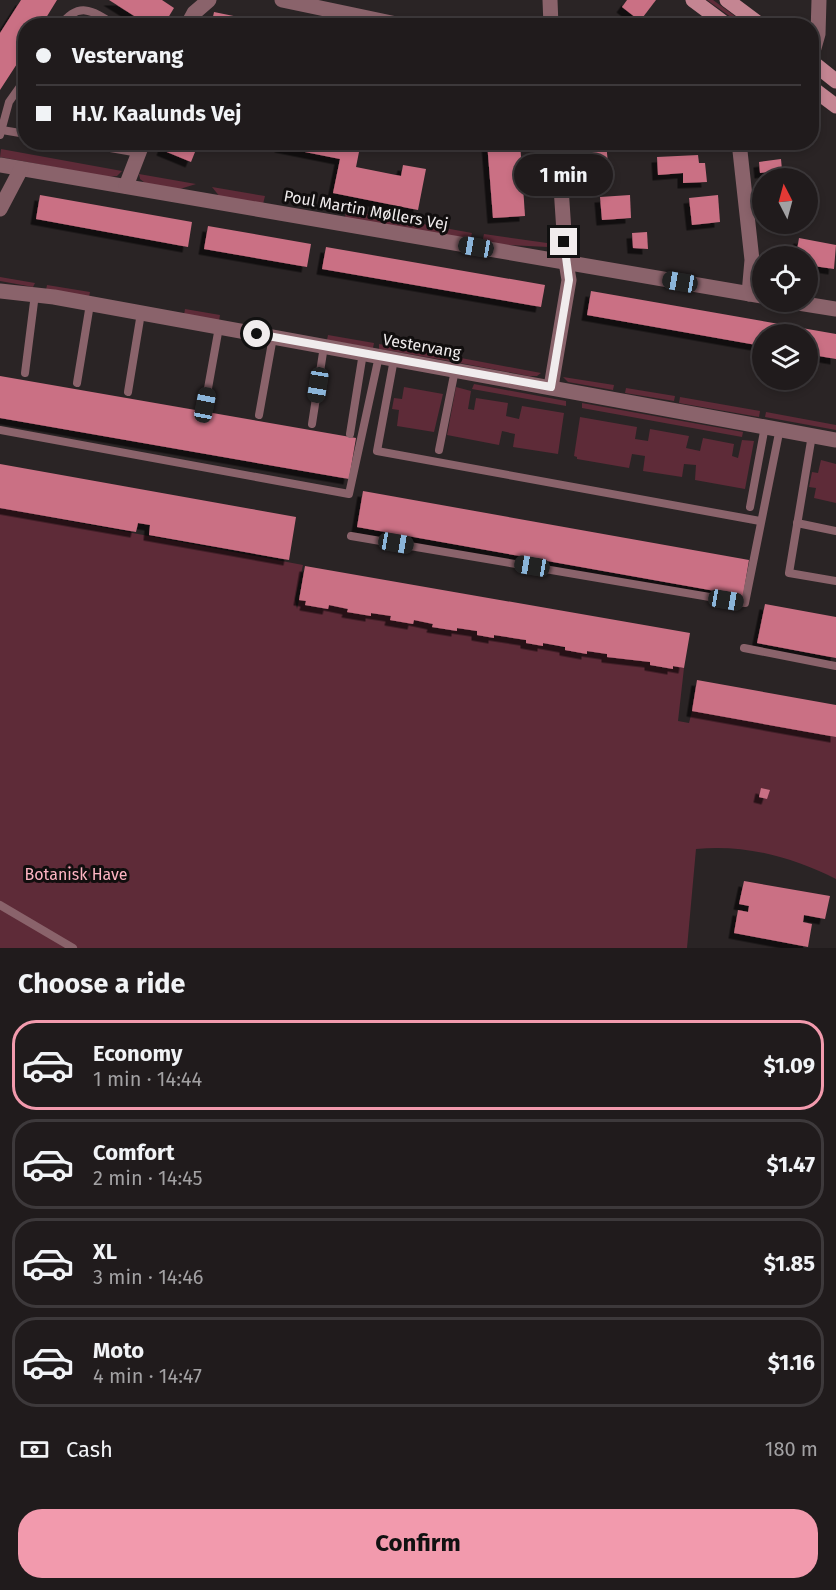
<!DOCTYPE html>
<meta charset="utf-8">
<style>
body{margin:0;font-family:"Fira Sans",sans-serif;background:#282425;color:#f1f3f6;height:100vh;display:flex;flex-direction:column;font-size:22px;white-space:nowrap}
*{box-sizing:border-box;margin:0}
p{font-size:20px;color:#a2a1a3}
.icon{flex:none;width:33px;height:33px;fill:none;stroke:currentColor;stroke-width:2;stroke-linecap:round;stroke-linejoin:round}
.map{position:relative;height:948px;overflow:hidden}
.drawer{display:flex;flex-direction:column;background:#201b1c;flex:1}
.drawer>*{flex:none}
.banner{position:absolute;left:18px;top:18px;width:801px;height:132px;border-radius:24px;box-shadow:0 3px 9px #0003,0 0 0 2px #3d393b;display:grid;align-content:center;height:132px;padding:0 18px;background:#201b1c}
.needle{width:39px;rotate:354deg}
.fabs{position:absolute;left:752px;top:168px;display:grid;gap:12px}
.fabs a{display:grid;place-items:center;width:66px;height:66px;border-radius:50%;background:#201b1c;box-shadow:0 3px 9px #0003,0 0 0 2px #3d393b;font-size:30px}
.end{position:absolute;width:27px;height:27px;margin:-14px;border:8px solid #f0eced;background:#111;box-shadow:0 0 0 3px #111}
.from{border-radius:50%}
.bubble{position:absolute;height:42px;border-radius:21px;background:#201b1c;box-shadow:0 3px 9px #0003,0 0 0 2px #3d393b;font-size:20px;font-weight:700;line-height:42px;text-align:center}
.car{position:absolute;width:18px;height:36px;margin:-18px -9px;border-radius:8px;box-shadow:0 0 4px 2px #0007;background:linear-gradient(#222 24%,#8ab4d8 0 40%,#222 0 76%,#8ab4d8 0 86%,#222 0)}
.banner b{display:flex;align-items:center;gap:21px;height:57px;font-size:22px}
.banner b+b{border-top:2px solid #3d393b}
.banner i{width:15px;height:15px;background:#f1f3f6}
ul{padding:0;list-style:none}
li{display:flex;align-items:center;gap:18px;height:90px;margin:0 12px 9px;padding:0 6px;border:3px solid #3d393b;border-radius:24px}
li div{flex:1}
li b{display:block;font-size:22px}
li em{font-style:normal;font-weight:700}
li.current{border-color:#f29aad}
li>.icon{width:54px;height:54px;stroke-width:1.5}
h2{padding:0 18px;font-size:27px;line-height:72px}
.pay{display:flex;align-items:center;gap:15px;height:66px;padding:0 18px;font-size:22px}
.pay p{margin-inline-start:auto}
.cta{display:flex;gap:12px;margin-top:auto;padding:12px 18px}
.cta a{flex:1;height:69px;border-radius:24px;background:#f29aad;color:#111;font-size:24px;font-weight:700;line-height:69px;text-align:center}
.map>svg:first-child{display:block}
.green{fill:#5e2b38}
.building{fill:#ca7084;filter:url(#shadow)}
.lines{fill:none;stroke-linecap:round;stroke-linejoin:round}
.lane{stroke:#8a636b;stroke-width:8}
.street{stroke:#8a636b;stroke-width:15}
.secondary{stroke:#c48592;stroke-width:15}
.route{stroke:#f0eced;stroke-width:8}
.labels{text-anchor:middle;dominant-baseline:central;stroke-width:6;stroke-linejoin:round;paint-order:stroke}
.street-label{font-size:16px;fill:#f0eced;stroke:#110e0e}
.park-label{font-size:16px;fill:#fdb4c2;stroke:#110e0e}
</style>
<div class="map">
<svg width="836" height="948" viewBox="0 0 836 948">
<defs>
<filter id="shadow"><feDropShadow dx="-5.5" dy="5.5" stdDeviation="0" flood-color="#0009"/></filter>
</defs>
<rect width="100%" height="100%" fill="#2a2425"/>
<g class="green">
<polygon points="707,0 713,0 747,25 742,25"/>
<polygon points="1,149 122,171 117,176 108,177 0,157"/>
<polygon points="139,174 196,184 180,189 145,183 140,179"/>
<polygon points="212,187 265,196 263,204 220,197"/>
<polygon points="346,210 472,233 470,241 345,219"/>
<polygon points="484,234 554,244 548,247 491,244 482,243"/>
<polygon points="0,277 35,283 33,287 0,281"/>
<polygon points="47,285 90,292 89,297 46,290"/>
<polygon points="185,309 220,315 219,321 184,315"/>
<polygon points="328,335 374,343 373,348 327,340"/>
<polygon points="379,344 456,358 455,362 379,349"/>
<polygon points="461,358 541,373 537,376 529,376 460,363"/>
<polygon points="563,377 614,385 613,390 568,382"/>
<polygon points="474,384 566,401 566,406 472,389"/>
<polygon points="404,387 443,394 434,432 397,426 399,410 392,409 394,398 402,399"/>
<polygon points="456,387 471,391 468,409 474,410 476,398 508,403 506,416 519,419 522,406 564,413 558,454 513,447 515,434 502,431 499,445 447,435"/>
<polygon points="626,388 675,396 674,401 625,393"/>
<polygon points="680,397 760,411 759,417 679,403"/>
<polygon points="582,403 743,432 742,437 582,408"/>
<polygon points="766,412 836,425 836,430 765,417"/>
<polygon points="580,417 637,427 635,439 648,441 650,429 689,436 686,448 700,451 703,438 734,444 732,456 738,458 742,440 754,441 745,489 695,480 696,465 684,464 682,477 643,471 645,456 632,454 629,468 577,459 577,457 574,456"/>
<polygon points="821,460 836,464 836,503 814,498 816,488 809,487 812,472 818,473"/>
<path d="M 0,508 L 303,565 L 295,599 L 297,609 L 299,600 L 306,601 L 305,605 L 328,609 L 329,605 L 348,609 L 347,612 L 370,616 L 371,613 L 391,616 L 390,619 L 413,624 L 414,620 L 433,624 L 433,627 L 456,631 L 457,628 L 477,631 L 477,635 L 494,637 L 494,635 L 526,640 L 526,643 L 542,646 L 543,643 L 587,653 L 587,651 L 607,654 L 607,657 L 650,662 L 650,665 L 672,669 L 673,666 L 684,668 L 678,721 L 689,723 L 692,711 L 836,737 L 836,879 C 792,857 745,844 696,849 L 687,948 L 0,948 Z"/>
</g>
<g class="building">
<polygon points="21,0 57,0 41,26 26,26 26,50 0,90 0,33"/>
<polygon points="109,0 162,0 174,8 163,26 150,26"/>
<polygon points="627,0 656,0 640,21 622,7"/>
<polygon points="214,12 273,24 273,26 211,26"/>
<polygon points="165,142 199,142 191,162 162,150"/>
<polygon points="281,142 361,142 356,167 401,176 403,165 426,169 418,210 333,193 340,159 280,147"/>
<polygon points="487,142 520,142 525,216 493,218"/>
<polygon points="581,142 606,142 608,164 582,166"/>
<polygon points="698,155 699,163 705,163 707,182 683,183 683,173 658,175 657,157"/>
<polygon points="781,159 782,170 760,173 759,162"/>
<polygon points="798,175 798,178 782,178 782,177"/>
<polygon points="605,180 605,189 586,190 585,181"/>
<polygon points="40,195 192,222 188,247 36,219"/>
<polygon points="630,195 631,218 602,220 600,197"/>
<polygon points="718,195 720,222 692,225 689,198"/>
<polygon points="208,226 311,244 307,267 204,249"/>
<polygon points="647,232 648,249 633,248 632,233"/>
<polygon points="799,238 836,245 834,269 807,265 807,256 796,256"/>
<polygon points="326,247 545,285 541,307 322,269"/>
<polygon points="591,291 836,334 836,359 807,354 807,334 762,334 762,346 587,315"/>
<polygon points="0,376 356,438 349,479 0,418"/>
<polygon points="0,464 296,517 289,560 149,535 150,525 138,523 136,532 0,508"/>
<polygon points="363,491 749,560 743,596 357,527"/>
<polygon points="305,566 690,633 684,668 673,666 673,669 650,665 650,662 607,657 607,654 587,651 587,654 565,650 565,647 543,643 543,646 526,643 526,640 494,635 494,638 477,635 477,631 457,628 457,631 432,627 433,624 414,620 413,624 390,620 391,616 371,613 371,616 347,612 348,609 329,605 328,609 305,605 306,601 299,600"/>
<polygon points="765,604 836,617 836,658 757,643"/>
<polygon points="697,680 836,705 836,737 692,711"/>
<polygon points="761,788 770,790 767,799 759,797"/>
<polygon points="744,881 830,896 825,919 804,915 803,922 812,924 808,947 734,933 738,910 748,912 749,906 739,904"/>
</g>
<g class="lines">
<g class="lane">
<path d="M 60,26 C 79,0 93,11 117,26"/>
<polyline points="2,130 26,134"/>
<polyline points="0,135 9,102 26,78"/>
<polyline points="76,142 139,153"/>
<polyline points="394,359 377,451 760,521"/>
<polyline points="25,373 35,294"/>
<polyline points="77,383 90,304"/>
<polyline points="128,392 141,313"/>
<polyline points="205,405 219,327"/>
<polyline points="259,415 273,337"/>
<polyline points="312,424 324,346"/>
<polyline points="0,430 349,494 379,356"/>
<polyline points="350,434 363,353"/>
<polyline points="812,435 789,573 836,581"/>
<polyline points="439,450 455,370"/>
<polyline points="750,507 765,426"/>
<polyline points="797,523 836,531"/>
<polyline points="351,536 745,603 780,428"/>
<polyline points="744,648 836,666"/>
<polyline points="0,905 73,948"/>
</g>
<g class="street">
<polyline points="282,0 406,26"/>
<polyline points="550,0 551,26"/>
<polyline points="187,26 194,13 209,0"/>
<polyline points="812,55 818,34 819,0"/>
<polyline points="739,142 752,260 749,294"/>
<polyline points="0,165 762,296"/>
<polyline points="126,186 143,142"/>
<polyline points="0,209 21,169"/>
<polyline points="0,291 54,297 836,440"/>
<polyline points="792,302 836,309"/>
<polyline points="551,387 569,280 566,262 558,142"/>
</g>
<g class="secondary">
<polyline points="693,0 728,26"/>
<polyline points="727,0 762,26"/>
<polyline points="812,62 836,81"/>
<polyline points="812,88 836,106"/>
</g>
</g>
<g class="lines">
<polyline class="route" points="257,334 551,387 569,280 564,242"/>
</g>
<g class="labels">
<g class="street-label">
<text transform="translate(366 210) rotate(10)">Poul Martin Møllers Vej</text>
<text transform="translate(422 346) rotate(10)">Vestervang</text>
</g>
<g class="park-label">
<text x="76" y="874">Botanisk Have</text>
</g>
</g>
</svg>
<div class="fabs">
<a><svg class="needle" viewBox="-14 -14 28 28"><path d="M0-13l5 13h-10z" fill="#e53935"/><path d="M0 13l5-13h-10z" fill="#a2a1a3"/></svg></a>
<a><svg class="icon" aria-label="locate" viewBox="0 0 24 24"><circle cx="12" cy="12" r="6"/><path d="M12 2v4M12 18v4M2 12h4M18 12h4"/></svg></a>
<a><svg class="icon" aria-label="layers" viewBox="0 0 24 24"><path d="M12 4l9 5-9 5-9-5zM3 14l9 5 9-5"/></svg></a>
</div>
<i class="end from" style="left:257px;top:334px"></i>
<i class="end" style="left:564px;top:242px"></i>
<div class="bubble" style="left:514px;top:154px;width:99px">1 min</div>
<i class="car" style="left:476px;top:247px;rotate:280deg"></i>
<i class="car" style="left:680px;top:282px;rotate:280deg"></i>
<i class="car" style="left:318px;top:385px;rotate:189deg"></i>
<i class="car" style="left:205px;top:405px;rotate:11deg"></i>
<i class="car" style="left:396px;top:543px;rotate:100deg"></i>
<i class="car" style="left:532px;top:566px;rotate:280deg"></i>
<i class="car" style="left:726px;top:600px;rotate:100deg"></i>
<div class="banner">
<b><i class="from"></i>Vestervang</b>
<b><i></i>H.V. Kaalunds Vej</b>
</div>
</div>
<section class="drawer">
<h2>Choose a ride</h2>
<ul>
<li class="current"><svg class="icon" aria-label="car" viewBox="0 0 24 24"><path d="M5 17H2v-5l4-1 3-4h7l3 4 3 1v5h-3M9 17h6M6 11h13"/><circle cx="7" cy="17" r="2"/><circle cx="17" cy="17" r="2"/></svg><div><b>Economy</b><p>1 min · 14:44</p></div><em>$1.09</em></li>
<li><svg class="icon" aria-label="car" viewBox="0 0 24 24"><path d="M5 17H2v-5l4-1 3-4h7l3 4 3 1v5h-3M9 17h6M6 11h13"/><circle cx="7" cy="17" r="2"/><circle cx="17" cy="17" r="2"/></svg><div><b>Comfort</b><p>2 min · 14:45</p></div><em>$1.47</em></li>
<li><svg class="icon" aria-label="car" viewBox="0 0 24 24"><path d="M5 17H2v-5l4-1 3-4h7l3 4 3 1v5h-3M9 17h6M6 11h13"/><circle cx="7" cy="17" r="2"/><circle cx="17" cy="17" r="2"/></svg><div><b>XL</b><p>3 min · 14:46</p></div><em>$1.85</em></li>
<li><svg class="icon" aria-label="car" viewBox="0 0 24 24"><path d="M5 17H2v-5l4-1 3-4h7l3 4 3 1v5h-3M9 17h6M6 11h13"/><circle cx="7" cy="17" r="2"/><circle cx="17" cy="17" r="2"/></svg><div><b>Moto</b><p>4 min · 14:47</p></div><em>$1.16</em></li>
</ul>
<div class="pay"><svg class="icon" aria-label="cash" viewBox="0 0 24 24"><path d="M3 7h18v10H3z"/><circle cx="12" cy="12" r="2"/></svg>Cash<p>180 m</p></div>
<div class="cta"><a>Confirm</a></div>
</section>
